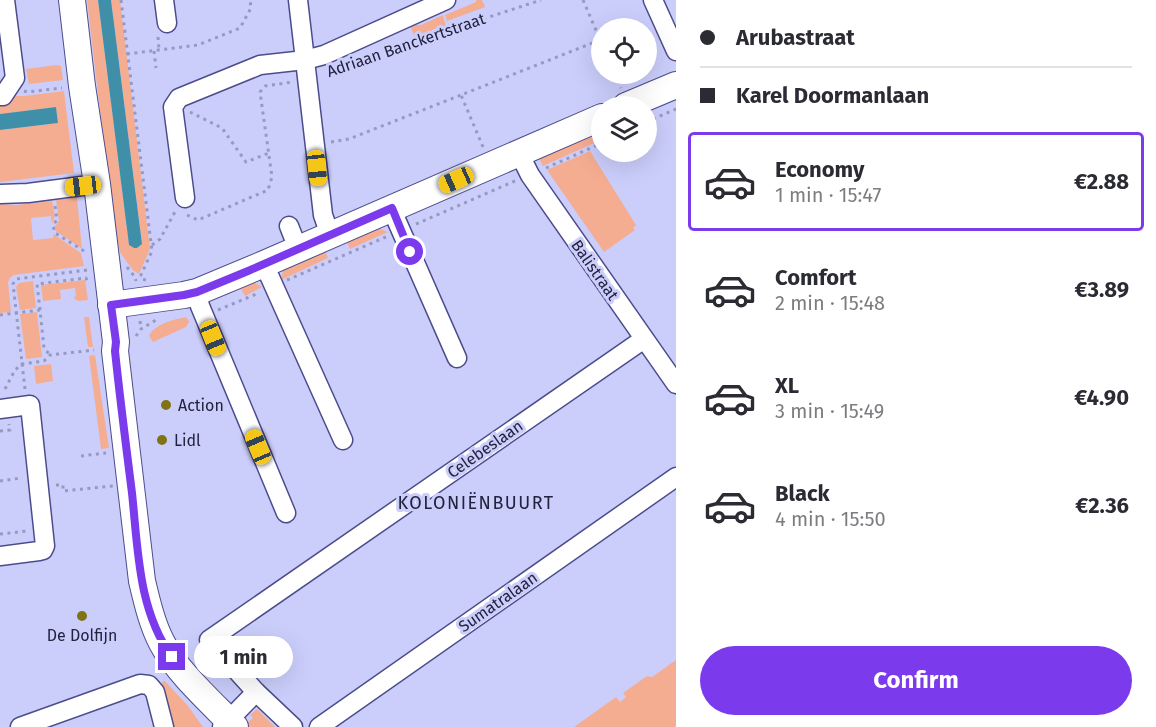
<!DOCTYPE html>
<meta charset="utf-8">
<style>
body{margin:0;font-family:"Fira Sans",sans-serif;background:#f2f2f3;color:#2b2b33;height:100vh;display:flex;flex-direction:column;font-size:22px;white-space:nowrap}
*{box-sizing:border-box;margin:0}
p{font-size:20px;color:#7c7c81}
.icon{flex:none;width:33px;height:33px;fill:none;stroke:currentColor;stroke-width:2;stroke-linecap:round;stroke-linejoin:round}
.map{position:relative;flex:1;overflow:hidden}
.side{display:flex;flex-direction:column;background:#fff;width:480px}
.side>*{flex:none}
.guide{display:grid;align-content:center;height:132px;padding:0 24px;background:#fff}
.tools{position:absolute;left:591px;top:18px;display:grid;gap:12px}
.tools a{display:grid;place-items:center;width:66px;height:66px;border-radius:50%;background:#fff;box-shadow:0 6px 24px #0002;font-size:30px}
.end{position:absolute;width:27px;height:27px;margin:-14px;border:8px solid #7c3aed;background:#fff;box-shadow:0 0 0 3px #fff}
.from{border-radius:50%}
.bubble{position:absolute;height:42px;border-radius:21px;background:#fff;box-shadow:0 6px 24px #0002;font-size:20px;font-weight:700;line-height:42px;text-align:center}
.car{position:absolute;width:18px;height:36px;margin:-18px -9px;border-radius:8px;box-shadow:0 0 4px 2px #0007;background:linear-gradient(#f5c518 24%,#345 0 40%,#f5c518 0 76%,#345 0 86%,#f5c518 0)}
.guide b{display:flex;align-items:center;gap:21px;height:57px;font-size:22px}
.guide b+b{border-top:2px solid #e1e1e2}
.guide i{width:15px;height:15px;background:#2b2b33}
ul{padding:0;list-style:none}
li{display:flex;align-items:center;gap:18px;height:99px;margin:0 12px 9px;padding:0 12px;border:3px solid transparent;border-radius:6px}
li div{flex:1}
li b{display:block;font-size:22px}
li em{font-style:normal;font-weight:700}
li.active{border-color:#7c3aed}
li>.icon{width:54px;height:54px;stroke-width:1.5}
.cta{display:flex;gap:12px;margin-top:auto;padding:12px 24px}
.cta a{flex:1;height:69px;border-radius:36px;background:#7c3aed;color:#fff;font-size:24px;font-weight:700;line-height:69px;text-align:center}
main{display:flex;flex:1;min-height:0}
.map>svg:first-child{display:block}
.green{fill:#f5ad92}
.water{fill:#408fa8}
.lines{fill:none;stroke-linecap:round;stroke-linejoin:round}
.street-casing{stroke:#4c4c8c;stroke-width:21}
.secondary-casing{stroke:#4c4c8c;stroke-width:28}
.path{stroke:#9799c1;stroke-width:3;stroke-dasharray:3 4.5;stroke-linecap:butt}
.street{stroke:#fff;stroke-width:18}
.secondary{stroke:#fff;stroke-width:26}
.route{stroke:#7c3aed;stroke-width:8}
.poi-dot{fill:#7f7315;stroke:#cbcefb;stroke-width:2}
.labels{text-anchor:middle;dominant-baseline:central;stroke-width:6;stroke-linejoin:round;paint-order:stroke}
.street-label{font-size:16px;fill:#22223e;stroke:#cbcefb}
.poi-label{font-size:16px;fill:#22223e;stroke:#cbcefb;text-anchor:start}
.neighbourhood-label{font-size:18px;letter-spacing:1.5px;fill:#22223e;stroke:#cbcefb}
</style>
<main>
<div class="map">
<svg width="676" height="727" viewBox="0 0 676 727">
<rect width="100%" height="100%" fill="#cbcefb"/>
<g class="green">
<polygon points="87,0 98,0 129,245 134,248 137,248 142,243 111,0 120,0 150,249 139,274 133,270 126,261 120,252 118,244 111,204"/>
<polygon points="476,0 482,0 485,7 447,21 445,15 476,2"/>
<polygon points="443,15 446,27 415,38 410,25 421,25"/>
<polygon points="56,65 61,66 63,80 29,84 26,69"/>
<polygon points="64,91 74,173 0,182 0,130 58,123 56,107 0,114 0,102 12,98 15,96 24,96"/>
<polygon points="601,132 601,140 543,166 538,156 580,137 586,139"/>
<polygon points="590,151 636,225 633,228 635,230 604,252 547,170"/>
<polygon points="76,197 77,198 82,249 56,231 55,226 59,221 56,200"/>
<polygon points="52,201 55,216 52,224 51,216 31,218 33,240 53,238 53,234 81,253 84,266 14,275 10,278 8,282 11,312 0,313 0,204 16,205"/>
<polygon points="374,227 388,232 350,249 346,239"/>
<polygon points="324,248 328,258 281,280 284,267"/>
<polygon points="85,280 88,300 78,301 75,299 74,297 76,296 75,288 60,290 61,299 43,301 41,285"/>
<polygon points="33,281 36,308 20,310 16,287 19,283"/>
<polygon points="253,282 262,287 245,296 241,289"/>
<polygon points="37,312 42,357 26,359 20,314"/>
<polygon points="84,317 89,317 93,347 88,347"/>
<path d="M 185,317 L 188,319 L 189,322 L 186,327 L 153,342 L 149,336 C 156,323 171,321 185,317 Z"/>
<polygon points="95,355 109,448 101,449 89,356"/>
<polygon points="51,364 53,381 36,384 34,366"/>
<polygon points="676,660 676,725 675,727 574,727 616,697 620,702 626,697 623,693 647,676 652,677"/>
<polygon points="163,681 165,681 188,706 203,727 172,727 160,688"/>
<polygon points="257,709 275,727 248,727 246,724 253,718 250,715"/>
</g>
<g class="water">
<polygon points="98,0 111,0 142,244 137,248 134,248 129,245"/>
<polygon points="56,107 58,123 0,130 0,114"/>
</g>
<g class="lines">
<g class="street-casing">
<g id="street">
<polyline points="164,0 167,23"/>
<polyline points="298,0 323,215 330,235"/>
<polyline points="653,0 676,51"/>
<polyline points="0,96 3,96 15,78 5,0"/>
<polyline points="519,153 530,175 676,384"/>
<polyline points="0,194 28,193 97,184"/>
<polyline points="185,198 173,107 179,98 260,65 305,60 324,55 446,0"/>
<polyline points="391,208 457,358"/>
<polyline points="289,226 298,249"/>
<polyline points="264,264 343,440"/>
<polyline points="197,292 200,306 286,513"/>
<polyline points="0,409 30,405 45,546 43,550 39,551 0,556"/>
<polyline points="20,727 140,684 149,685 155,692 164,727"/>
<polyline points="222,727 256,692"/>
<polyline points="293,727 256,692 209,640 644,339"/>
<polyline points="319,727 676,477"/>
</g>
</g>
<g class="secondary-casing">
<g id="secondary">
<path d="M 72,0 L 82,86 L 97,184 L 116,342 L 115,351 L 142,581 C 147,602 152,624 162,643 C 177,672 212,703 235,727"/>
<polyline points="626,106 676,85"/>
<polyline points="111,305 184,295 197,292 264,264 602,117"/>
</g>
</g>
<g class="path">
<polyline points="121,0 152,251 141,275 145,277 144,282"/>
<polyline points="583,0 602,44"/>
<polyline points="158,37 159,50"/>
<polyline points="154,51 156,68"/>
<polyline points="127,54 198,45 240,28 251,8 250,0"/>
<polyline points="355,61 541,0"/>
<polyline points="614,74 621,88"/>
<polyline points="24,91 27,92 62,88"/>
<polyline points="190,112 222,128 246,162 269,153"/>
<polyline points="646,122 676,109"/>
<polyline points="331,142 349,139 461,95"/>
<polyline points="483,147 461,95 600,40"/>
<polyline points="546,168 602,143"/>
<polyline points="55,206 57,220 53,225 55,233 84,251"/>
<polyline points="187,215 198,220 268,190 272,177 260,92 265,86 293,82"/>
<polyline points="416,224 515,181"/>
<polyline points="152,245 160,239 176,210"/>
<polyline points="127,267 135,277 136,281"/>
<polyline points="287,280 386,237"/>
<polyline points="40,310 37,284 86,278 87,281"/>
<polyline points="218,310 259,293"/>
<polyline points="0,315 40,310 44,348 50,355"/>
<polyline points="140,321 141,329"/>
<polyline points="136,336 141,329 156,320"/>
<polyline points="5,389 15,370 22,364 44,361 50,355 94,350"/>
<polyline points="25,389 13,284 16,279 87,270"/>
<polyline points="0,431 10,430 9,424"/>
<polyline points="81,456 106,453"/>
<polyline points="0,481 21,478"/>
<polyline points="56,485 63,485 63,491 113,486"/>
<polyline points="0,534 28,531"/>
</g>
<use href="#street" class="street"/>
<use href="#secondary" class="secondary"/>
</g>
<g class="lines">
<path class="route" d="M 172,657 C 138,610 138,549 132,493 C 126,446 120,399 115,351 L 116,342 L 111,305 L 184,295 L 197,292 L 248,271 L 392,208 L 410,252"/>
</g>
<g class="poi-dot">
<circle cx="166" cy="405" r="6"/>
<circle cx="162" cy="440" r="6"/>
<circle cx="82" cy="616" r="6"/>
</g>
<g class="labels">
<g class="street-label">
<text transform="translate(406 45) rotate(-19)">Adriaan Banckertstraat</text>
<text transform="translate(595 270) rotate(55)">Balistraat</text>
<text transform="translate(485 449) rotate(-35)">Celebeslaan</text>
<text transform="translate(498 602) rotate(-35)">Sumatralaan</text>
</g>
<g class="poi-label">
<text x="178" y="405">Action</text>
<text x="174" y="440">Lidl</text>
<text x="82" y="635" text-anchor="middle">De Dolfijn</text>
</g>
<g class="neighbourhood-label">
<text x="476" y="503">KOLONIËNBUURT</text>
</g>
</g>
</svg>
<div class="tools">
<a><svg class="icon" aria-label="locate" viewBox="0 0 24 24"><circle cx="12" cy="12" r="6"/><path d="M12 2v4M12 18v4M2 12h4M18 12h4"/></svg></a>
<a><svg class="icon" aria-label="layers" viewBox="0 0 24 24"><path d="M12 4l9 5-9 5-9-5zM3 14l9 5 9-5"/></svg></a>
</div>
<i class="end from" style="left:410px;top:252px"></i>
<i class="end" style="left:172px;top:657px"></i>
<div class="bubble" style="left:194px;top:636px;width:99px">1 min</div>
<i class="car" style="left:317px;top:168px;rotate:174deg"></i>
<i class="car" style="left:456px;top:180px;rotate:246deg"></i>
<i class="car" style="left:83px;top:186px;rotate:263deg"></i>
<i class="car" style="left:213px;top:338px;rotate:158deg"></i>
<i class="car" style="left:258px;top:447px;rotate:337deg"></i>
</div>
<section class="side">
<div class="guide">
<b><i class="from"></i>Arubastraat</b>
<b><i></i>Karel Doormanlaan</b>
</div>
<ul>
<li class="active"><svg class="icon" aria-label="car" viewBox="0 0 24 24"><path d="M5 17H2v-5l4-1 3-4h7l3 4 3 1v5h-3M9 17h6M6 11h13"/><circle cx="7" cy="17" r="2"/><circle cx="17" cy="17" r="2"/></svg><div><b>Economy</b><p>1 min · 15:47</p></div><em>€2.88</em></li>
<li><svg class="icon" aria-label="car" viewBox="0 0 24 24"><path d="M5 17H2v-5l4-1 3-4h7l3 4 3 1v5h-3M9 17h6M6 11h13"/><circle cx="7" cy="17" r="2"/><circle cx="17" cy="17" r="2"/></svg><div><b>Comfort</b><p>2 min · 15:48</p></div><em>€3.89</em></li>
<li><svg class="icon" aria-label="car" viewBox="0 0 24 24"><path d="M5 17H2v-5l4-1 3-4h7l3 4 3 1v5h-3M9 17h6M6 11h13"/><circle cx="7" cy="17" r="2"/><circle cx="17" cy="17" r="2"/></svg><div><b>XL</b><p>3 min · 15:49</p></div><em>€4.90</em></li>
<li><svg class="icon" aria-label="car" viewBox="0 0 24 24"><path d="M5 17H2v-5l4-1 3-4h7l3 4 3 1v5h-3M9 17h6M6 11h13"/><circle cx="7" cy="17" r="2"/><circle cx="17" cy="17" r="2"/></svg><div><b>Black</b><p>4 min · 15:50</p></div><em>€2.36</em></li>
</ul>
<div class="cta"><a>Confirm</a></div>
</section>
</main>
